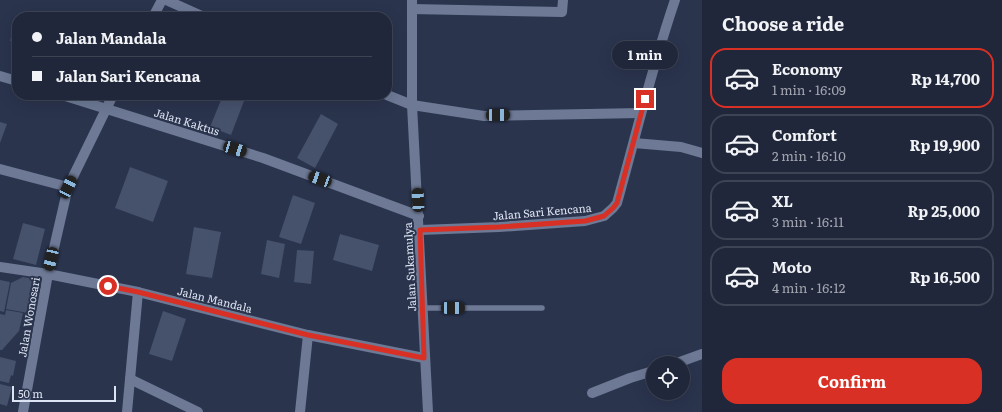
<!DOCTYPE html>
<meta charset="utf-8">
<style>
body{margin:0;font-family:Literata,serif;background:#282f42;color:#f1f3f6;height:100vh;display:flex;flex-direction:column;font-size:15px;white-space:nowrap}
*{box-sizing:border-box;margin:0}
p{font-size:13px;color:#a2a5af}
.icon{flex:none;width:22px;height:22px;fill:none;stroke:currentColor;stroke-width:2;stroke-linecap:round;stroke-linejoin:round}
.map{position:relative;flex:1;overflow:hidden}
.panel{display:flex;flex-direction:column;background:#20273a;width:300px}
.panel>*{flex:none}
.banner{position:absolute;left:12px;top:12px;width:380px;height:88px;border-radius:16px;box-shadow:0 4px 16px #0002,0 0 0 1px #3d4454;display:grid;align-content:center;height:88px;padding:0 20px;background:#20273a}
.buttons{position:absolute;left:646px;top:356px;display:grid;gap:8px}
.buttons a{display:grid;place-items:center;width:44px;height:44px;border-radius:50%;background:#20273a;box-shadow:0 4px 16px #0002,0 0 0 1px #3d4454;font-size:20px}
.scale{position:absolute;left:12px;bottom:10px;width:104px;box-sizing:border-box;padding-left:4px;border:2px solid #dce3f3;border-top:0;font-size:11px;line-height:14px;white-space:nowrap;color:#dce3f3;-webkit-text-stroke:3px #2a344d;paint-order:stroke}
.end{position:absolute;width:18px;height:18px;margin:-9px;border:5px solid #d93025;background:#fff;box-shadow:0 0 0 2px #fff}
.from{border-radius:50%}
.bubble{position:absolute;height:28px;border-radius:14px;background:#20273a;box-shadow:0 4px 16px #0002,0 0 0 1px #3d4454;font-size:13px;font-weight:700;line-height:28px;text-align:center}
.car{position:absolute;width:12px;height:24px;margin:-12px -6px;border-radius:5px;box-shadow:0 0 3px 1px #0007;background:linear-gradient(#222 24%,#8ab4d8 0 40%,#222 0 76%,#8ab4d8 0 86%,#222 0)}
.banner b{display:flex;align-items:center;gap:14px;height:38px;font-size:15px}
.banner b+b{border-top:1px solid #3d4454}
.banner i{width:10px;height:10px;background:#f1f3f6}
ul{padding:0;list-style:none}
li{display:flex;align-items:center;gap:12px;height:60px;margin:0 8px 6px;padding:0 12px;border:2px solid #3d4454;border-radius:16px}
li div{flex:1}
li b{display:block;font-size:15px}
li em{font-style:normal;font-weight:700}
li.current{border-color:#d93025}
li>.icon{width:36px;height:36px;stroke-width:1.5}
h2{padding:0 20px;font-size:18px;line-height:48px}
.action{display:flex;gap:8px;margin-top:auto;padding:8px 20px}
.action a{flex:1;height:46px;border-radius:16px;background:#d93025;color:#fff;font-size:16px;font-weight:700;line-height:46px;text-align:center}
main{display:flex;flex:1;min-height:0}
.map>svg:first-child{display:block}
.building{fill:#46516c}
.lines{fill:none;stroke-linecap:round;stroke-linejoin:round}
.service{stroke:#6d7995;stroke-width:5.5}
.minor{stroke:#6d7995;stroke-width:10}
.route{stroke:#d93025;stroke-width:5}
.labels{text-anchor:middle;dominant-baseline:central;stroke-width:4;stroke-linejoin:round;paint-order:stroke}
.street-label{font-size:11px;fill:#dce3f3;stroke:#2a344d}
</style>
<main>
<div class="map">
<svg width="702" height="412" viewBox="0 0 702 412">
<rect width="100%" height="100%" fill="#2a344d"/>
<g class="building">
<polygon points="16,16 17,16 17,43 10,41"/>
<polygon points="223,95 229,95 244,101 231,135 210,127"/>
<polygon points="321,114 338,124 315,168 297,158"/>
<polygon points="0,122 7,124 0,143"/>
<polygon points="130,167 168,181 153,222 115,208"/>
<polygon points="293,195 315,203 301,244 279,237"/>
<polygon points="23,223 45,229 36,265 13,259"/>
<polygon points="194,227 221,232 212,278 186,274"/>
<polygon points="340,234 379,245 372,271 333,260"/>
<polygon points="267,240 285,244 279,278 261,274"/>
<polygon points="297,250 314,251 311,284 294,282"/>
<polygon points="23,277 39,280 33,314 6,309 11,283"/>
<polygon points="0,280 10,282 4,312 0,311"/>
<polygon points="6,310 23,313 19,331 2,350 0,350 0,314 5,315"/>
<polygon points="163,311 186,319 172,361 149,354"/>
<polygon points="0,357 16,361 13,376 11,375 9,383 0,381"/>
<polygon points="0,384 12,387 7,406 0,404"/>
</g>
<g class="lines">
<polyline class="service" points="423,308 542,308"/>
<g class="minor">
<polyline points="166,0 204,17"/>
<polyline points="412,0 412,105 428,412"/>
<polyline points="412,9 562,12 563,0"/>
<polyline points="153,17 162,0"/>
<polyline points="0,76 17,81"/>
<polyline points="62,95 263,158 419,216"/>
<polyline points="387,95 412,105 484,116 641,113"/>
<polyline points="634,143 681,147 702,153"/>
<polyline points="0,169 68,187"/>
<path d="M 420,230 L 499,227 L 585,221 L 604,216 L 613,208 L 617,203 C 636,135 652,67 675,0"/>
<polyline points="0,267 48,274 138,292 308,335 424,358"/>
<polyline points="677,363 702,354"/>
<polyline points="130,379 198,412"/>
<polyline points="592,393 630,378 653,371"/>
<polyline points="23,412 48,274 68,187 113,95"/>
<polyline points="127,412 138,292"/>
<polyline points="300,412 308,335"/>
</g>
</g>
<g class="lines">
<polyline class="route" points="108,286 138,292 308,335 424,358 420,230 499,227 585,221 604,216 613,208 617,203 645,99"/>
</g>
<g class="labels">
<g class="street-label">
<text transform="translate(187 121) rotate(17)">Jalan Kaktus</text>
<text transform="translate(542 211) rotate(-5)">Jalan Sari Kencana</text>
<text transform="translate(409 267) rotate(-93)">Jalan Sukamulya</text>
<text transform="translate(215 299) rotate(14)">Jalan Mandala</text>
<text transform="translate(28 317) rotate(-80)">Jalan Wonosari</text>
</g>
</g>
</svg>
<div class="buttons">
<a><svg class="icon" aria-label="locate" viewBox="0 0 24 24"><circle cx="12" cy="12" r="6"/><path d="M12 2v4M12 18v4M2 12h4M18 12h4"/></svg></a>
</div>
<div class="scale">50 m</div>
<i class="end from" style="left:108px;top:286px"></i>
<i class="end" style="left:645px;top:99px"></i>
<div class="bubble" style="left:612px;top:41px;width:66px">1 min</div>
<i class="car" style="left:498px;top:115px;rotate:89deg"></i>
<i class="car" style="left:235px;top:149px;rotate:107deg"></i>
<i class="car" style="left:320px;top:179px;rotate:290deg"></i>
<i class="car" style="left:68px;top:187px;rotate:26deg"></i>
<i class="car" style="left:418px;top:200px;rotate:357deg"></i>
<i class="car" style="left:51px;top:259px;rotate:193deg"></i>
<i class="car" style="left:453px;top:308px;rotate:90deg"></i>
<div class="banner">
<b><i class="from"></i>Jalan Mandala</b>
<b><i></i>Jalan Sari Kencana</b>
</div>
</div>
<section class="panel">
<h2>Choose a ride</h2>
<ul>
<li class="current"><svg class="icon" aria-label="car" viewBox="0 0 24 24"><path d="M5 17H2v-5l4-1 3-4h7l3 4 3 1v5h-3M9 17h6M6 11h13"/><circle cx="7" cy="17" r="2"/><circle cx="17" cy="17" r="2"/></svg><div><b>Economy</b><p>1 min · 16:09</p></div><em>Rp 14,700</em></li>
<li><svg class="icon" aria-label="car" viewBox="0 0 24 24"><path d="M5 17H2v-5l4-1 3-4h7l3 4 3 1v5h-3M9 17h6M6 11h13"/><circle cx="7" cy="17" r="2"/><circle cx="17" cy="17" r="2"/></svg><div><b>Comfort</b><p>2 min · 16:10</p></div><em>Rp 19,900</em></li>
<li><svg class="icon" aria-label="car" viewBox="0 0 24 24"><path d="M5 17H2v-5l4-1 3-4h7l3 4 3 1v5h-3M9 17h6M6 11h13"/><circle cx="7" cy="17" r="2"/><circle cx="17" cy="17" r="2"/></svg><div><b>XL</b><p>3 min · 16:11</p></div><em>Rp 25,000</em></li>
<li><svg class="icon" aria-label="car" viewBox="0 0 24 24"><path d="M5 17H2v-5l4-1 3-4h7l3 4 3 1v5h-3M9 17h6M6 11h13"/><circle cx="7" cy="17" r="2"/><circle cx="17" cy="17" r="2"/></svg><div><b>Moto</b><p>4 min · 16:12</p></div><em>Rp 16,500</em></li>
</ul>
<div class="action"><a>Confirm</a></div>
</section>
</main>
